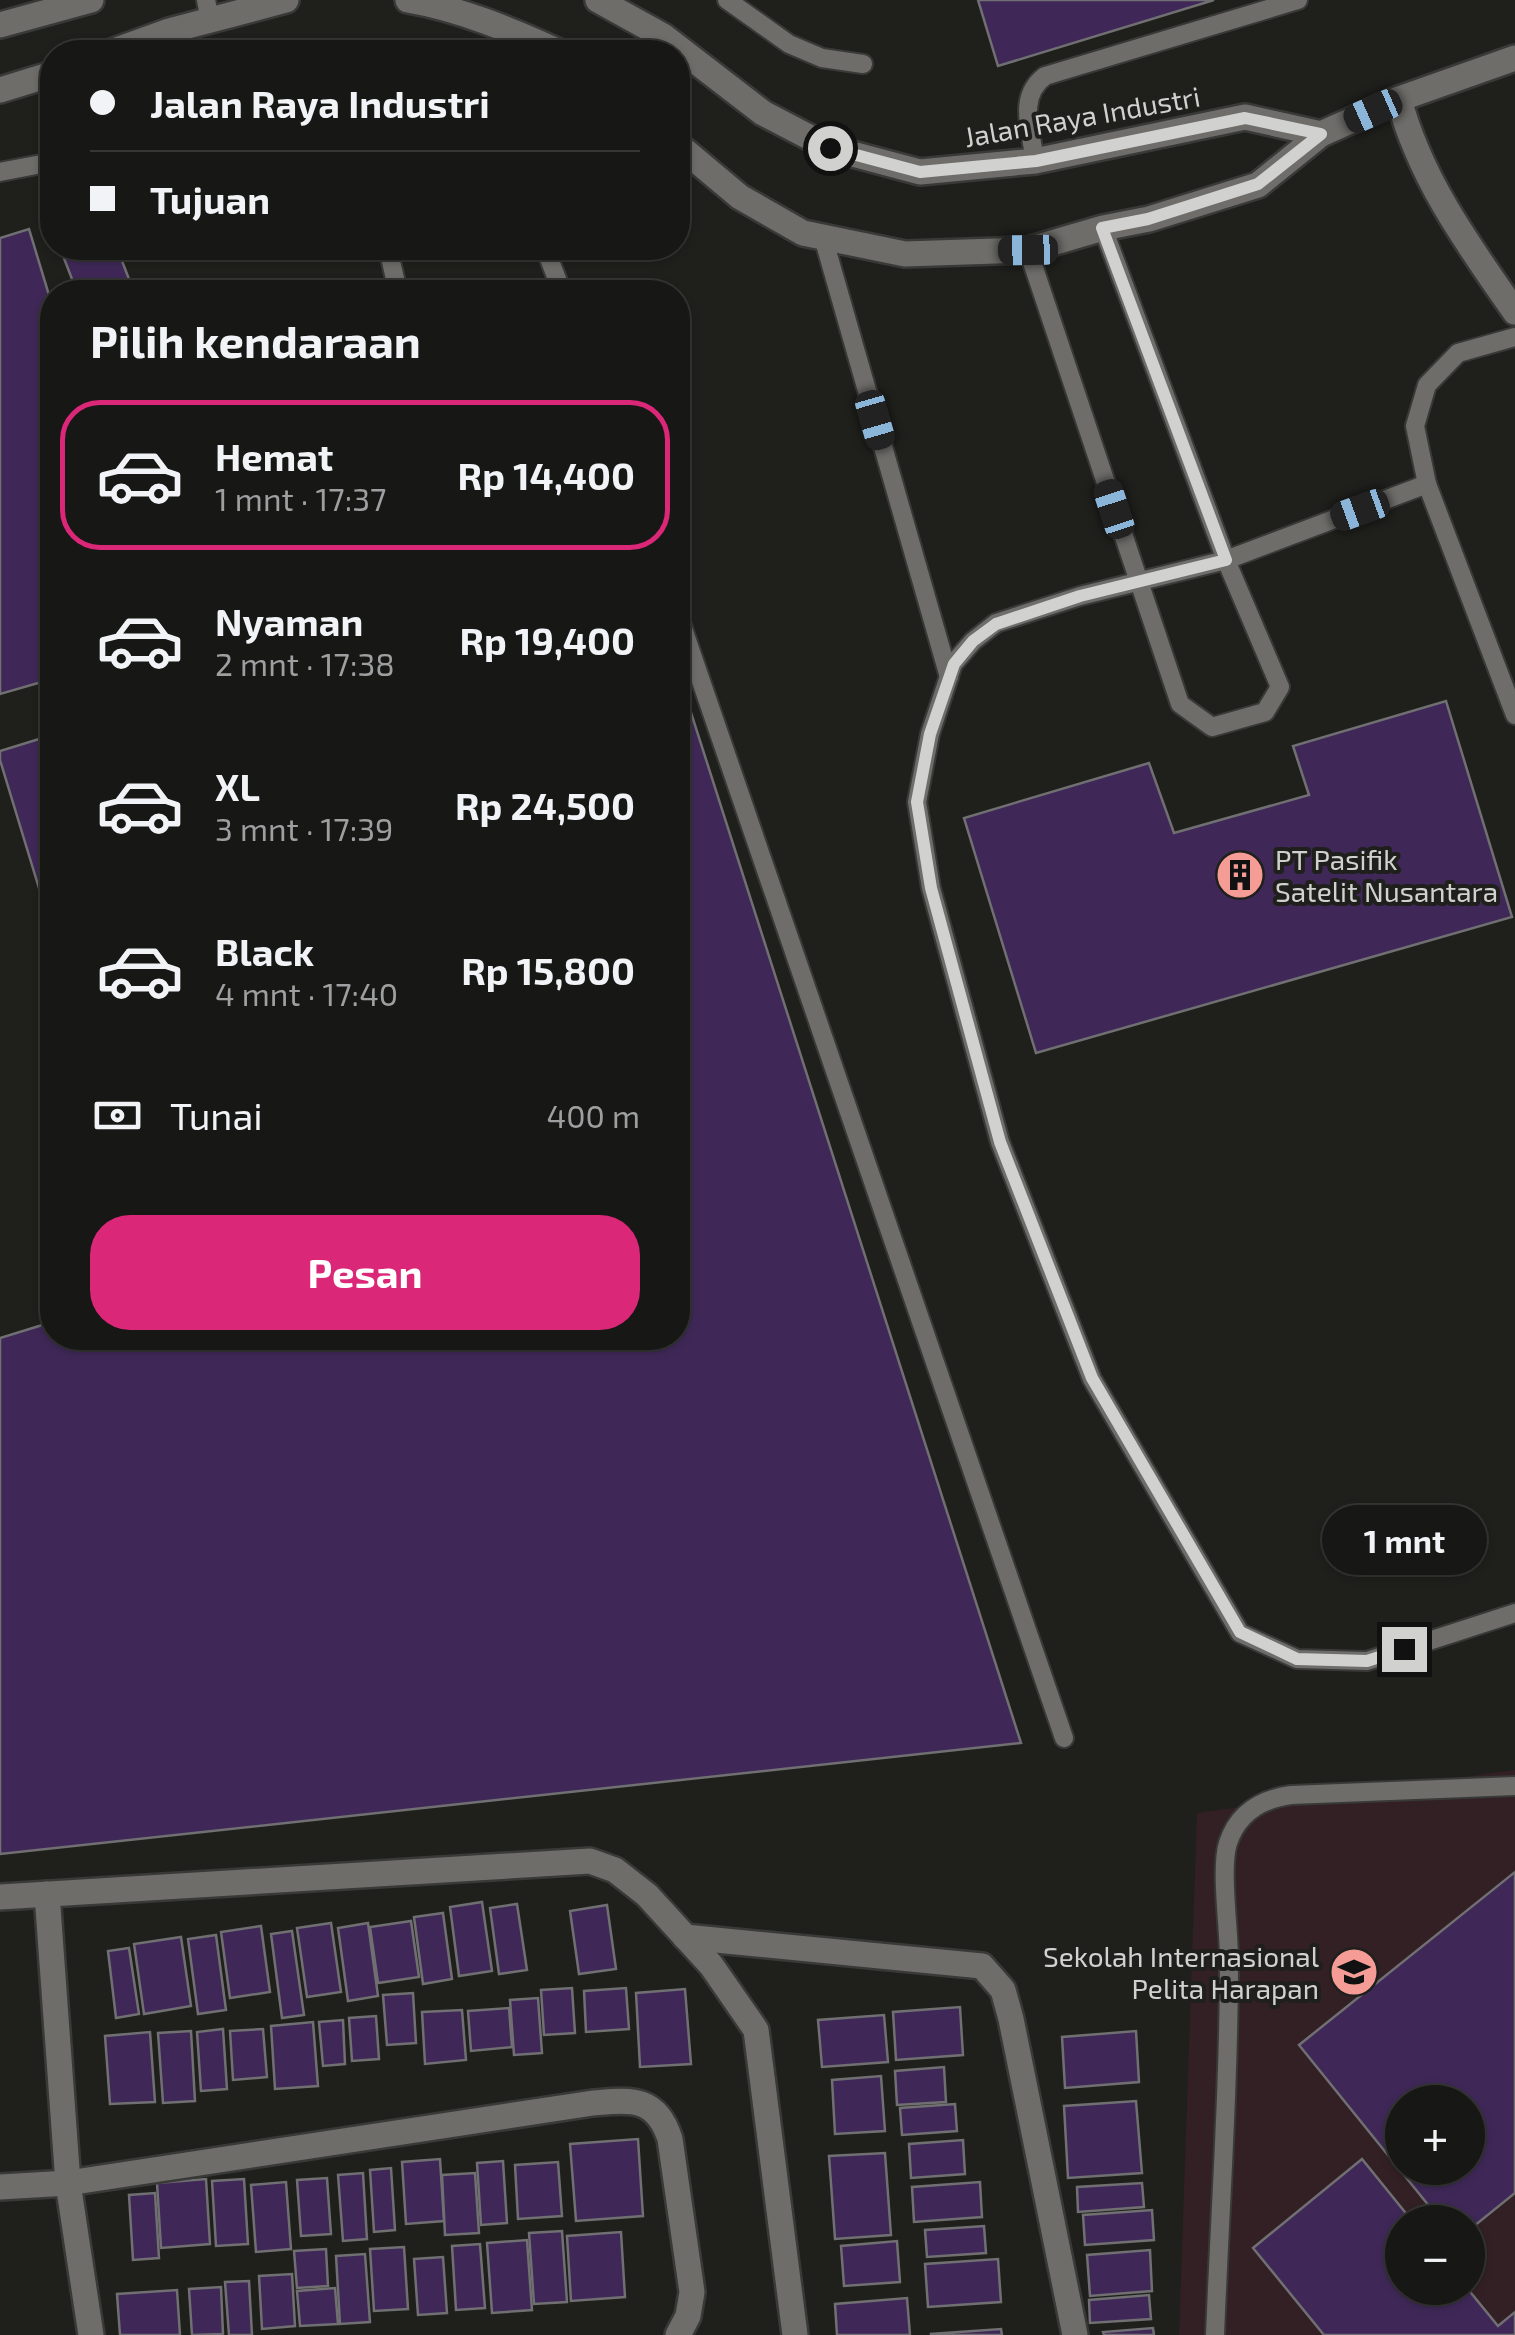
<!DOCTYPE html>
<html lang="id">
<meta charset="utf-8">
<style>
body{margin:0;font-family:"Exo 2",sans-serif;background:#242422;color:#f1f3f6;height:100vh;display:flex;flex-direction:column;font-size:38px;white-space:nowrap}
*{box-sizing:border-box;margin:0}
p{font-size:32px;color:#9e9fa0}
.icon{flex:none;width:55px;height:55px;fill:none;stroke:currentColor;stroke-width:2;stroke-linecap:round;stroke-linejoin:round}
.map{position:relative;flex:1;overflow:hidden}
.drawer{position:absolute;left:40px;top:280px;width:650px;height:1070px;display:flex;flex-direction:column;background:#171715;border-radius:40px;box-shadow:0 2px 8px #0004,0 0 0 2px #363634}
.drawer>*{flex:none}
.banner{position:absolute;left:40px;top:40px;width:650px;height:220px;border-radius:40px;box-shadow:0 2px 8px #0004,0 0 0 2px #363634;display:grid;align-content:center;height:220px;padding:0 50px;background:#171715}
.tools{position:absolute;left:1385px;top:2085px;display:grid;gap:20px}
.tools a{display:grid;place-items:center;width:100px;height:100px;border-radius:50%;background:#171715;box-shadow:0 2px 8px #0004,0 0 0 2px #363634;font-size:50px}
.end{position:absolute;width:45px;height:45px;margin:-22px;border:12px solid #d1d1cf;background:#111;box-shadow:0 0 0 5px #111}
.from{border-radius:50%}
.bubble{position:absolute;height:70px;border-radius:35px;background:#171715;box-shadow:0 2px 8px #0004,0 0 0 2px #363634;font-size:32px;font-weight:700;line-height:70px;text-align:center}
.car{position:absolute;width:30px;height:60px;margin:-30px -15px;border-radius:12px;box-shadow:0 0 8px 2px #0007;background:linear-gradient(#222 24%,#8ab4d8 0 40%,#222 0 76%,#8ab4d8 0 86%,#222 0)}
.banner b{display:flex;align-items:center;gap:35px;height:95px;font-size:38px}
.banner b+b{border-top:2px solid #363634}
.banner i{width:25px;height:25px;background:#f1f3f6}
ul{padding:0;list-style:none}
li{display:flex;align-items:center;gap:30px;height:150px;margin:0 20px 15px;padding:0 30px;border:5px solid transparent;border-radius:40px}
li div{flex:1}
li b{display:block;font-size:38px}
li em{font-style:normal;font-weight:700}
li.on{border-color:#db2777}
li>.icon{width:90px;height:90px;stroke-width:1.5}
h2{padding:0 50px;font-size:45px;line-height:120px}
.pay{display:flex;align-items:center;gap:25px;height:110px;padding:0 50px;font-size:38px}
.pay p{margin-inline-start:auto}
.button{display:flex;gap:20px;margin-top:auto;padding:20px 50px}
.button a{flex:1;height:115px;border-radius:40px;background:#db2777;color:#fff;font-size:40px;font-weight:700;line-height:115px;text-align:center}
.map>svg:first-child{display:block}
.education{fill:#322025;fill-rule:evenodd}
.building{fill:#3f2857;stroke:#706f72;stroke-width:2.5;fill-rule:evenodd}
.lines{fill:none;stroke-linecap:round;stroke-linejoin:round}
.lane-casing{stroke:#393937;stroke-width:22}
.street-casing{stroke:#393937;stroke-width:30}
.lane{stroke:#6e6d6a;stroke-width:18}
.street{stroke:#6e6d6a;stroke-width:25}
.route{stroke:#d1d1cf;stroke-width:12}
.labels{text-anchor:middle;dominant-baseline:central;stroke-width:8;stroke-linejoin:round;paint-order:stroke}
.street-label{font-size:28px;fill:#d1d1cf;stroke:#1f1f1c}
.poi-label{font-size:28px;fill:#d1d1cf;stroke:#1f1f1c;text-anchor:start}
</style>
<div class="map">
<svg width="1515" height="2335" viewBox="0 0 1515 2335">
<rect width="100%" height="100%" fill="#1f1f1c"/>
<path class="education" d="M 1515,1770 L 1515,2335 L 1179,2335 L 1197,1813 ZM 1402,2102 L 1468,2102 L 1468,2168 L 1402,2168 ZM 1402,2222 L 1468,2222 L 1468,2288 L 1402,2288 Z"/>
<g class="building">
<polygon points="978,0 1214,0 998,66"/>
<polygon points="29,229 52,305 52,679 0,694 0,238"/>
<polygon points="60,248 117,248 134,292 77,292"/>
<polygon points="678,672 1021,1743 0,1854 0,1338 52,1322 52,1338 678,1338"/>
<polygon points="1446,701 1512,917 1036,1053 964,818 1149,763 1174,833 1309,795 1293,746"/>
<polygon points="52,735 52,931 0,760 0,751"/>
<path d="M 1515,1872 L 1515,2193 L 1468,2231 L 1468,2222 L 1442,2222 L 1299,2045 ZM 1402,2102 L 1468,2102 L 1468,2168 L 1402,2168 Z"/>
<polygon points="482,1902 492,1971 459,1976 450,1907"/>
<polygon points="517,1904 527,1970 499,1974 490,1908"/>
<polygon points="607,1905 616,1969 579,1974 570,1911"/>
<polygon points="443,1913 452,1979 423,1984 414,1917"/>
<polygon points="411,1921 419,1977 378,1983 370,1927"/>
<polygon points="331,1923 341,1992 307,1997 297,1928"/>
<polygon points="368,1923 378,1996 348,2001 338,1928"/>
<polygon points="261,1926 270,1992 230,1998 221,1932"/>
<polygon points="292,1931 304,2015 282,2018 271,1934"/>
<polygon points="216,1935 226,2010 198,2014 188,1939"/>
<polygon points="181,1937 191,2006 144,2014 134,1944"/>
<polygon points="129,1948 139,2014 116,2018 108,1951"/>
<polygon points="572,1988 575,2033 544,2035 541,1990"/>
<polygon points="626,1988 629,2029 586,2032 584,1991"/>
<polygon points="685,1989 691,2064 640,2067 636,1993"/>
<polygon points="413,1993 416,2043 387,2045 383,1995"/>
<polygon points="538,1998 542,2053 514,2055 510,2000"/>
<polygon points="960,2007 963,2055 896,2060 893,2012"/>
<polygon points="509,2008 512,2047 471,2051 468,2011"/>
<polygon points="462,2010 466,2060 425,2064 422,2012"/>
<polygon points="884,2015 888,2062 822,2067 818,2020"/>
<polygon points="376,2016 379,2059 352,2061 349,2018"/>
<polygon points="343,2020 345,2064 323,2066 319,2022"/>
<polygon points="313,2022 318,2086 275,2089 271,2026"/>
<polygon points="223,2029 227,2089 201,2091 197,2032"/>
<polygon points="263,2029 267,2077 233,2080 230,2031"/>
<polygon points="191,2031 195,2101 163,2103 158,2033"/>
<polygon points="1136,2031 1139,2082 1065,2088 1062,2037"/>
<polygon points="150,2032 155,2102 110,2104 105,2036"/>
<polygon points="944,2067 946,2102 897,2105 895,2071"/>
<polygon points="881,2076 885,2131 835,2134 832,2080"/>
<polygon points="1136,2101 1142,2173 1068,2178 1064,2106"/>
<polygon points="955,2104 957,2131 902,2135 900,2108"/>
<polygon points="638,2139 643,2216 576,2221 570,2144"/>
<polygon points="963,2140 965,2174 911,2178 909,2144"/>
<polygon points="885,2153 891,2235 835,2239 829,2156"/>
<polygon points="440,2159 444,2221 406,2224 402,2162"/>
<polygon points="1362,2159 1413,2222 1402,2222 1402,2288 1467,2288 1498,2326 1515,2312 1515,2335 1324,2335 1253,2248"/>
<polygon points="503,2161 507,2223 481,2225 477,2163"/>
<polygon points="558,2162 562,2216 518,2219 515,2165"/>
<polygon points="391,2168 395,2230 374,2232 370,2170"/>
<polygon points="363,2173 367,2239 343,2241 338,2175"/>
<polygon points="475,2173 479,2233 445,2235 442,2175"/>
<polygon points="327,2178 331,2234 301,2236 297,2180"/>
<polygon points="206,2179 210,2244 161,2248 157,2183"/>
<polygon points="244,2179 248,2244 216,2246 212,2181"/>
<polygon points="286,2182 291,2249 256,2252 251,2185"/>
<polygon points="980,2182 982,2217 914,2222 912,2187"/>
<polygon points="1142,2183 1144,2207 1078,2212 1077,2187"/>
<polygon points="155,2193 159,2258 133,2260 129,2195"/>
<polygon points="1152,2210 1154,2240 1085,2245 1083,2215"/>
<polygon points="984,2226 986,2253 927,2257 925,2230"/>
<polygon points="562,2231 567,2302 534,2304 529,2233"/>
<polygon points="621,2232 625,2297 571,2301 567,2236"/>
<polygon points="527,2240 532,2310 492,2313 487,2243"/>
<polygon points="897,2241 900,2282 844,2286 841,2246"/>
<polygon points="480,2244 485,2308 456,2310 452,2246"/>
<polygon points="404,2247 408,2309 374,2311 370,2249"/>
<polygon points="326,2249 328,2286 297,2288 294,2251"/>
<polygon points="1150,2250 1152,2291 1090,2296 1087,2255"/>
<polygon points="365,2254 370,2322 340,2324 336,2256"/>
<polygon points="443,2257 447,2313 418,2315 414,2259"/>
<polygon points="998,2259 1001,2302 928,2307 925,2264"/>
<polygon points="292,2274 295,2326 262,2329 259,2276"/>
<polygon points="249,2281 252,2335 229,2335 225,2282"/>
<polygon points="221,2287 223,2334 192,2335 189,2289"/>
<polygon points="335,2288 338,2324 300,2326 297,2291"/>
<polygon points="177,2290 180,2335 120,2335 117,2294"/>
<polygon points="1149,2295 1151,2319 1090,2323 1089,2300"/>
<polygon points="907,2298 910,2335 837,2335 835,2304"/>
<polygon points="1153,2328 1154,2335 1104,2335 1103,2332"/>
<polygon points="1001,2329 1002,2335 931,2335 931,2334"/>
</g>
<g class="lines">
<g class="lane-casing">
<g id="lane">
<polyline points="206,0 210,20"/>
<polyline points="727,0 789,44 822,58 863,64"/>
<path d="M 1035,161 C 1031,130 1017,97 1045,76 L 1298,0"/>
<polyline points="0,172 52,162"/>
<polyline points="823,237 949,677"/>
<polyline points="388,248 398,292"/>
<polyline points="545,248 562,292"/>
<polyline points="1028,250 1180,704 1212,727 1265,712 1280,687 1226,560 1103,228"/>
<polyline points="1515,337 1458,353 1427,385 1415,426 1427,484 1515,715"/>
<polyline points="1427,484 1226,560 1080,596 996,623 973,641 953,664 930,734 917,802 931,888 1000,1142 1092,1379 1240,1633 1297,1659 1367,1661 1515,1613"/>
<polyline points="678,614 1064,1738"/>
<path d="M 1215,2335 C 1220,2210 1229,2084 1229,1958 C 1229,1929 1220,1868 1228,1843 C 1238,1813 1261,1799 1291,1795 L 1515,1786"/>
</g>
</g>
<g class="street-casing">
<g id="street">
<path d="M 408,0 C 460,9 511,30 559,52"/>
<polyline points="598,0 663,36 763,113 830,148 920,172 1035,161 1245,117 1321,134"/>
<polyline points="0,25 91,0"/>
<polyline points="111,52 169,31 286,0"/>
<polyline points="0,90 52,74"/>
<path d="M 1399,99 C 1420,179 1469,246 1515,312"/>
<polyline points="678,145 740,197 803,233 905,254 1028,250 1103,228 1149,219 1258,185 1321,134 1399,99 1515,58"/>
<polyline points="47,1894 68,2183 91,2335"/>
<polyline points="0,1897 590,1861 615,1870 647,1895 711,1965 756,2030 795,2335"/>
<polyline points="685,1937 982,1966 1003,1990 1011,2019 1075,2335"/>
<path d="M 0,2187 L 68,2183 L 593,2103 C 631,2100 656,2096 670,2139 L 692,2292 L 688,2316 L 678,2335"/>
</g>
</g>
<use href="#lane" class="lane"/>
<use href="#street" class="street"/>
</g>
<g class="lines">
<polyline class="route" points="830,148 920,172 1036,161 1245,118 1321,134 1258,184 1148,219 1102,228 1226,560 1080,596 996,624 973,641 954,664 930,734 917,802 931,888 1000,1142 1092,1378 1240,1632 1297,1659 1367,1661 1404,1649"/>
</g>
<defs>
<g id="building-disc" transform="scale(2.5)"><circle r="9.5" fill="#f59c96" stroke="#1f1f1c"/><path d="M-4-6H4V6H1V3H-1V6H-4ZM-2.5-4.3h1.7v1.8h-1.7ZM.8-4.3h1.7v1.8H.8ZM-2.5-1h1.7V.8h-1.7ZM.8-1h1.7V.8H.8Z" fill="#111"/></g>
<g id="school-disc" transform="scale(2.5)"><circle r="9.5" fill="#f59c96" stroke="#1f1f1c"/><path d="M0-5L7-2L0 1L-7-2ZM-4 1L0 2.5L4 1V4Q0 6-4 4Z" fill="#111"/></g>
</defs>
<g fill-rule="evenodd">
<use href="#building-disc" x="1240" y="875"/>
<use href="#school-disc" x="1354" y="1972"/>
</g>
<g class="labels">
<g class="street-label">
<text transform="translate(1082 116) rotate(-10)">Jalan Raya Industri</text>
</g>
<g class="poi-label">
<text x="1275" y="859">PT Pasifik<tspan x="1275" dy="32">Satelit Nusantara</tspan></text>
<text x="1319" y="1956" text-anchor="end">Sekolah Internasional<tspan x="1319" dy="32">Pelita Harapan</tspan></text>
</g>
</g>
</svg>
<div class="tools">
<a>+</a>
<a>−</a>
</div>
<i class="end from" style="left:830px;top:148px"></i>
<i class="end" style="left:1404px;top:1649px"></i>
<div class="bubble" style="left:1322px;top:1505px;width:165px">1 mnt</div>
<i class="car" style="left:1373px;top:111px;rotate:246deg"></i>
<i class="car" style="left:1028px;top:250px;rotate:269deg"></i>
<i class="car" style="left:875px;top:420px;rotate:164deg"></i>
<i class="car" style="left:1114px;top:509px;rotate:342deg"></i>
<i class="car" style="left:1360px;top:510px;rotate:250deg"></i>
<div class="banner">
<b><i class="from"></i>Jalan Raya Industri</b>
<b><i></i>Tujuan</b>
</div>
<section class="drawer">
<h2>Pilih kendaraan</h2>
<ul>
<li class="on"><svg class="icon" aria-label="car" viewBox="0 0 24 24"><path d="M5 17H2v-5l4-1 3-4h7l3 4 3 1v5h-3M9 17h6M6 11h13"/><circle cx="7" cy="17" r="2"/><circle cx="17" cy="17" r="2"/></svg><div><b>Hemat</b><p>1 mnt · 17:37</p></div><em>Rp 14,400</em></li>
<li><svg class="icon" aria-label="car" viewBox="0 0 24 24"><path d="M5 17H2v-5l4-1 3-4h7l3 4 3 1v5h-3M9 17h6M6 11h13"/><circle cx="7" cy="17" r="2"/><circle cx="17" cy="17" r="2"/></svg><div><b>Nyaman</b><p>2 mnt · 17:38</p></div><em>Rp 19,400</em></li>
<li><svg class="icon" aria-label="car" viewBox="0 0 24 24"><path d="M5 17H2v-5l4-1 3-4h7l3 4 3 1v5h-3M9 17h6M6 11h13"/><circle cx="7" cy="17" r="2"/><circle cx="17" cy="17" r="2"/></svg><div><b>XL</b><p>3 mnt · 17:39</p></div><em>Rp 24,500</em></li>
<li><svg class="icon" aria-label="car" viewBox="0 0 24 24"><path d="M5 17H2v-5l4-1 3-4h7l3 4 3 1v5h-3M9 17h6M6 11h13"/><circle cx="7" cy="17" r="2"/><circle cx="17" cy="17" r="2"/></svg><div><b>Black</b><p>4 mnt · 17:40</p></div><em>Rp 15,800</em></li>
</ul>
<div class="pay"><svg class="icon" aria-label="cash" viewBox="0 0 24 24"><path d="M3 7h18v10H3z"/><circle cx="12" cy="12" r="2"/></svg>Tunai<p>400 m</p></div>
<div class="button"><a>Pesan</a></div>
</section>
</div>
